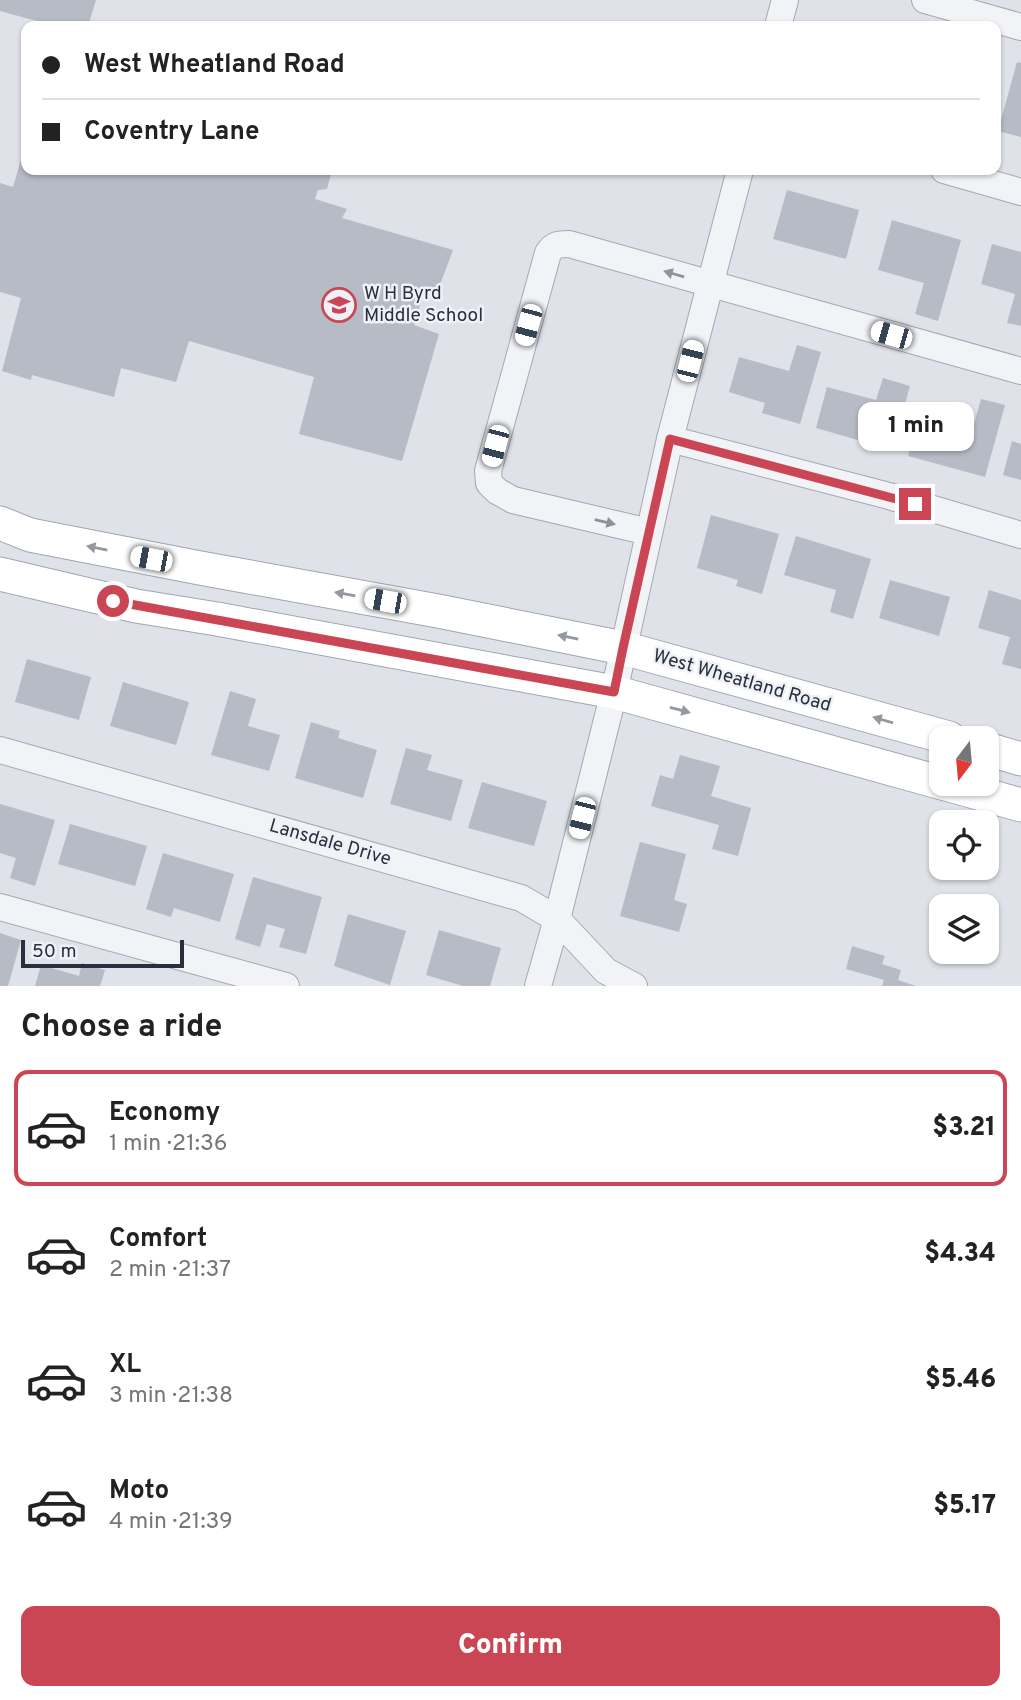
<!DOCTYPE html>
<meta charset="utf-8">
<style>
body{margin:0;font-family:Overpass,sans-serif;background:#f6f6f6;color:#222;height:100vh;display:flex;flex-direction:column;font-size:26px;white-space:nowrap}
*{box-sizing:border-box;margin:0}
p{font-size:23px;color:#767676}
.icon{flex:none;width:38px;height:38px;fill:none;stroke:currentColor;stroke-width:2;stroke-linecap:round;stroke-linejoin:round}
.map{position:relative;height:986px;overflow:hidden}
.panel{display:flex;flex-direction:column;background:#fff;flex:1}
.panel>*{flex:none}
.hud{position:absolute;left:21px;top:21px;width:980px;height:154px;border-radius:14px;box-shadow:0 2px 5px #0004;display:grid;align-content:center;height:154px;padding:0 21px;background:#fff}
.needle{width:46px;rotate:196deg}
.tools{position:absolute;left:929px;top:726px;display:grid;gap:14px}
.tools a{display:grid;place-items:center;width:70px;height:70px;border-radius:14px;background:#fff;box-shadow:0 2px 5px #0004;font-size:35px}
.scale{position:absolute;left:21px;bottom:18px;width:163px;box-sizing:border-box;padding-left:7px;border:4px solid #28303f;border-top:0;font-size:19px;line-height:24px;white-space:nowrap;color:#28303f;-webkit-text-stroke:5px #eff1f6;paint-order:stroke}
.end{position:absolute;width:32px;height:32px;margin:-16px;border:9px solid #cb4654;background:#fff;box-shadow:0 0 0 4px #fff}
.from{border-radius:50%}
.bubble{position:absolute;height:49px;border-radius:14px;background:#fff;box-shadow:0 2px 5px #0004;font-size:23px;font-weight:800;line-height:49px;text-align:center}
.car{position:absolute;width:21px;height:42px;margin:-21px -10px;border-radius:9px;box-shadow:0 0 5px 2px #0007;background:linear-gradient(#fff 24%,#345 0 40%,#fff 0 76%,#345 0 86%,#fff 0)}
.hud b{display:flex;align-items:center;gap:24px;height:66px;font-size:26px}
.hud b+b{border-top:2px solid #e0e0e0}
.hud i{width:18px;height:18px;background:#222}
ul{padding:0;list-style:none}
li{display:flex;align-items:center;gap:21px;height:116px;margin:0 14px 10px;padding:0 7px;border:4px solid transparent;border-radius:14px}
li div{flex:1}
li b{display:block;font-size:26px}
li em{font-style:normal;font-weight:800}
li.on{border-color:#cb4654}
li>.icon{width:63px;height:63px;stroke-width:1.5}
h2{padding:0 21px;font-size:32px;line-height:84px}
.cta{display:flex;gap:14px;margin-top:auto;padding:14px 21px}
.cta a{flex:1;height:80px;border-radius:14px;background:#cb4654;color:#fff;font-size:28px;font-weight:800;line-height:80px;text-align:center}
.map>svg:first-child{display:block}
.building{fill:#b7bbc5}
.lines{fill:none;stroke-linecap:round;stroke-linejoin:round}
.minor-casing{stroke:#a4a9b2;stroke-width:28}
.major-casing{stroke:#9fa6b4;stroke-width:35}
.minor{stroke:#f2f3f7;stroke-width:26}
.major{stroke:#fff;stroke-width:33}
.oneway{fill:#8d929b}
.oneway2{fill:#94989f}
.route{stroke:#cb4654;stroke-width:9}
.labels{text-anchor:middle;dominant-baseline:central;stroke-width:5;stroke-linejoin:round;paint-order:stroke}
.poi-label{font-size:19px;fill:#28303f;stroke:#eff1f6;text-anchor:start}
.street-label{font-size:19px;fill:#28303f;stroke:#eff1f6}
</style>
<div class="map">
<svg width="1021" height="986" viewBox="0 0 1021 986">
<rect width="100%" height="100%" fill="#dfe2e8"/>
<g class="building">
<polygon points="0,0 96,0 88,26 55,26 0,11"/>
<polygon points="1017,62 1021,63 1021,137 998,131"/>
<polygon points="26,142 26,170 332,170 327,189 318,190 315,199 347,209 342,218 453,250 438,290 425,288 414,325 439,334 402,461 299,434 314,377 189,341 176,382 121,368 114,397 32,375 31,380 2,371 21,298 0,292 0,183 13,187"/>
<polygon points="787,190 859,210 846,259 773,239"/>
<polygon points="892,220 961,240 938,321 915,314 924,283 878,270"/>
<polygon points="992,244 1021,252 1021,326 1007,323 1015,294 981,284"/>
<polygon points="797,345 821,352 800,424 762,413 765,403 729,392 739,357 789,371"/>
<polygon points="883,378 910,386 892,450 816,428 827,387 876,400"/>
<polygon points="981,399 1005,405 985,477 908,456 919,416 972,431"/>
<polygon points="1012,441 1021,444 1021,480 1003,475"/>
<polygon points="711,515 779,534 762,594 736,586 738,580 697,568"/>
<polygon points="796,536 871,559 853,619 830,612 836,590 784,575"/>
<polygon points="890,580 950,597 939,636 879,618"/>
<polygon points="989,590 1021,600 1021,669 1002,664 1010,637 978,628"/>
<polygon points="27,659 91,677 79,720 15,702"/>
<polygon points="123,682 189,702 176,745 110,726"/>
<polygon points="230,691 256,699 248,726 280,735 269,771 211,755"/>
<polygon points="311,722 340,731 338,738 377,750 363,798 295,778"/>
<polygon points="406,748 432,755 427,770 463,780 451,821 390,804"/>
<polygon points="680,755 720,766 711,796 751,808 738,856 712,849 719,825 651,806 660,775 673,779"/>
<polygon points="482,782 547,801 534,846 468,828"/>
<polygon points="0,804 55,820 35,886 10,878 16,858 0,853"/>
<polygon points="70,824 147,846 135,886 58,864"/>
<polygon points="640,842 686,854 674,900 687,904 679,932 620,916"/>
<polygon points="163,853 234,874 220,922 174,908 171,917 146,909"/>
<polygon points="253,877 322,897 306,954 279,947 285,929 267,924 260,947 235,939"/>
<polygon points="348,914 406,931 390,985 334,966"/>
<polygon points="439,930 501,948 490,986 463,986 426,975"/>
<polygon points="0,933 21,940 8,986 0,986"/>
<polygon points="852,946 885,956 882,964 901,970 898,980 916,986 882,986 884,980 846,969"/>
<polygon points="82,963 105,970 100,986 35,986 41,965 79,976"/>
</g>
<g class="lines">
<g class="minor-casing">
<g id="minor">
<polyline points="925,0 1021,27"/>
<polyline points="778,26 785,0"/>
<polyline points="944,170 1021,192"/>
<polyline points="670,439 889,496 1021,535"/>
<path d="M 649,532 L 513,500 L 497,491 L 489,483 L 488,471 L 548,253 C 554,244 559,244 569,244 L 1021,371"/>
<polyline points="0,750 521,898 557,919 606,971 634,986"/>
<polyline points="0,907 286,986"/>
<polyline points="538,986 557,919 614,692 670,439 740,170"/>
</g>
</g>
<g class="major-casing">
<g id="major">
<polyline points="0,523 30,535 200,568 438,611 623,648 949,738"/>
<polyline points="0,574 136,606 217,619 614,692 942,783"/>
<polyline points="987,749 1021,759"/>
<polyline points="946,784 1021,805"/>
</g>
</g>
<use href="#minor" class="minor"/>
<use href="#major" class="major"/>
</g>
<defs><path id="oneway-solid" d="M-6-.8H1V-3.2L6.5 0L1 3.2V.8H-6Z" transform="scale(1.75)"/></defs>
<g class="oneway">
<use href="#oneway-solid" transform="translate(674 274) rotate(-164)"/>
<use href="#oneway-solid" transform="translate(605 522) rotate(13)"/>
</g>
<g class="oneway2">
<use href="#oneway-solid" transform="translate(97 548) rotate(-169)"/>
<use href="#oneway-solid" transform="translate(345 594) rotate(-170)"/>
<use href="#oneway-solid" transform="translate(568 637) rotate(-168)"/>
<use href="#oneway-solid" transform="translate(680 710) rotate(15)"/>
<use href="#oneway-solid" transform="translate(883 720) rotate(-164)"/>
</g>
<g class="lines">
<polyline class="route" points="113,601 614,692 623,648 670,439 915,504"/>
</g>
<defs>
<g id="school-ring" transform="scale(1.75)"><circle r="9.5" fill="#eff1f6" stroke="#cb4654" stroke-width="1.5"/><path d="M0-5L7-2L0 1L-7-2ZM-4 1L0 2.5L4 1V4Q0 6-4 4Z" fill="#cb4654"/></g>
</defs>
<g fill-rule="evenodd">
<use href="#school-ring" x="339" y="305"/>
</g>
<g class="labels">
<g class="poi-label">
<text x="364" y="294">W H Byrd<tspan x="364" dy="22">Middle School</tspan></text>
</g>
<g class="street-label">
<text transform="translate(742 681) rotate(16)">West Wheatland Road</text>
<text transform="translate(330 843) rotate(16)">Lansdale Drive</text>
</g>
</g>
</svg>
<div class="tools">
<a><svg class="needle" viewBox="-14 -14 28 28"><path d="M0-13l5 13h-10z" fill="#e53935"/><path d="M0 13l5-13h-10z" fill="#767676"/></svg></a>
<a><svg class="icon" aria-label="locate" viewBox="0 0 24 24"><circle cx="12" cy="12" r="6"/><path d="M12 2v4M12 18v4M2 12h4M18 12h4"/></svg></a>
<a><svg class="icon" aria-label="layers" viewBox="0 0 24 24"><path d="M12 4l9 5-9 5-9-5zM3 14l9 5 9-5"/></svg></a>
</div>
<div class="scale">50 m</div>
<i class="end from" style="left:113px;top:601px"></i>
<i class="end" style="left:915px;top:504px"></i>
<div class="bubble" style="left:858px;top:402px;width:116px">1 min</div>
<i class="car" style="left:528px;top:325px;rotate:195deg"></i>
<i class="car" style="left:891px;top:335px;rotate:286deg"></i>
<i class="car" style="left:690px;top:361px;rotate:14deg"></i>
<i class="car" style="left:495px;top:446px;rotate:195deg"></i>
<i class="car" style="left:151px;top:559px;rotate:281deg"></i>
<i class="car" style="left:385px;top:601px;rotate:280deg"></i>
<i class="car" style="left:582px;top:818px;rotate:194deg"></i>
<div class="hud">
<b><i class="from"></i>West Wheatland Road</b>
<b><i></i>Coventry Lane</b>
</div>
</div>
<section class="panel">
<h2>Choose a ride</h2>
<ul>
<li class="on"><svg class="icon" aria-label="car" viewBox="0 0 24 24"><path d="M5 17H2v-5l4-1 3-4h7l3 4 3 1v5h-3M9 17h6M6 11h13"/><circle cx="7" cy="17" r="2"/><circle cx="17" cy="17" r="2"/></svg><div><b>Economy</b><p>1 min · 21:36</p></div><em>$3.21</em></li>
<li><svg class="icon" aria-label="car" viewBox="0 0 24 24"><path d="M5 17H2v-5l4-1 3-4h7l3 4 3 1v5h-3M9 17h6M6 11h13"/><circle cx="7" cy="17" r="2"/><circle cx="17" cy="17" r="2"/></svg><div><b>Comfort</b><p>2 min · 21:37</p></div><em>$4.34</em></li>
<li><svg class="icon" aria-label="car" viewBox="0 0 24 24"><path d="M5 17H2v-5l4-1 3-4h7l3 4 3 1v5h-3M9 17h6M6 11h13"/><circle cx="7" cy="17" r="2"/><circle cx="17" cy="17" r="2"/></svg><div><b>XL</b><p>3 min · 21:38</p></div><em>$5.46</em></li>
<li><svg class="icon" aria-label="car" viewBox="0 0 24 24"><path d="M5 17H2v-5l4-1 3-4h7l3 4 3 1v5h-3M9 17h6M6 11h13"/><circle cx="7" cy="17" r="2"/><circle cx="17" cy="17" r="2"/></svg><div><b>Moto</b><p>4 min · 21:39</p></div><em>$5.17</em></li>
</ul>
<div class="cta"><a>Confirm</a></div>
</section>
